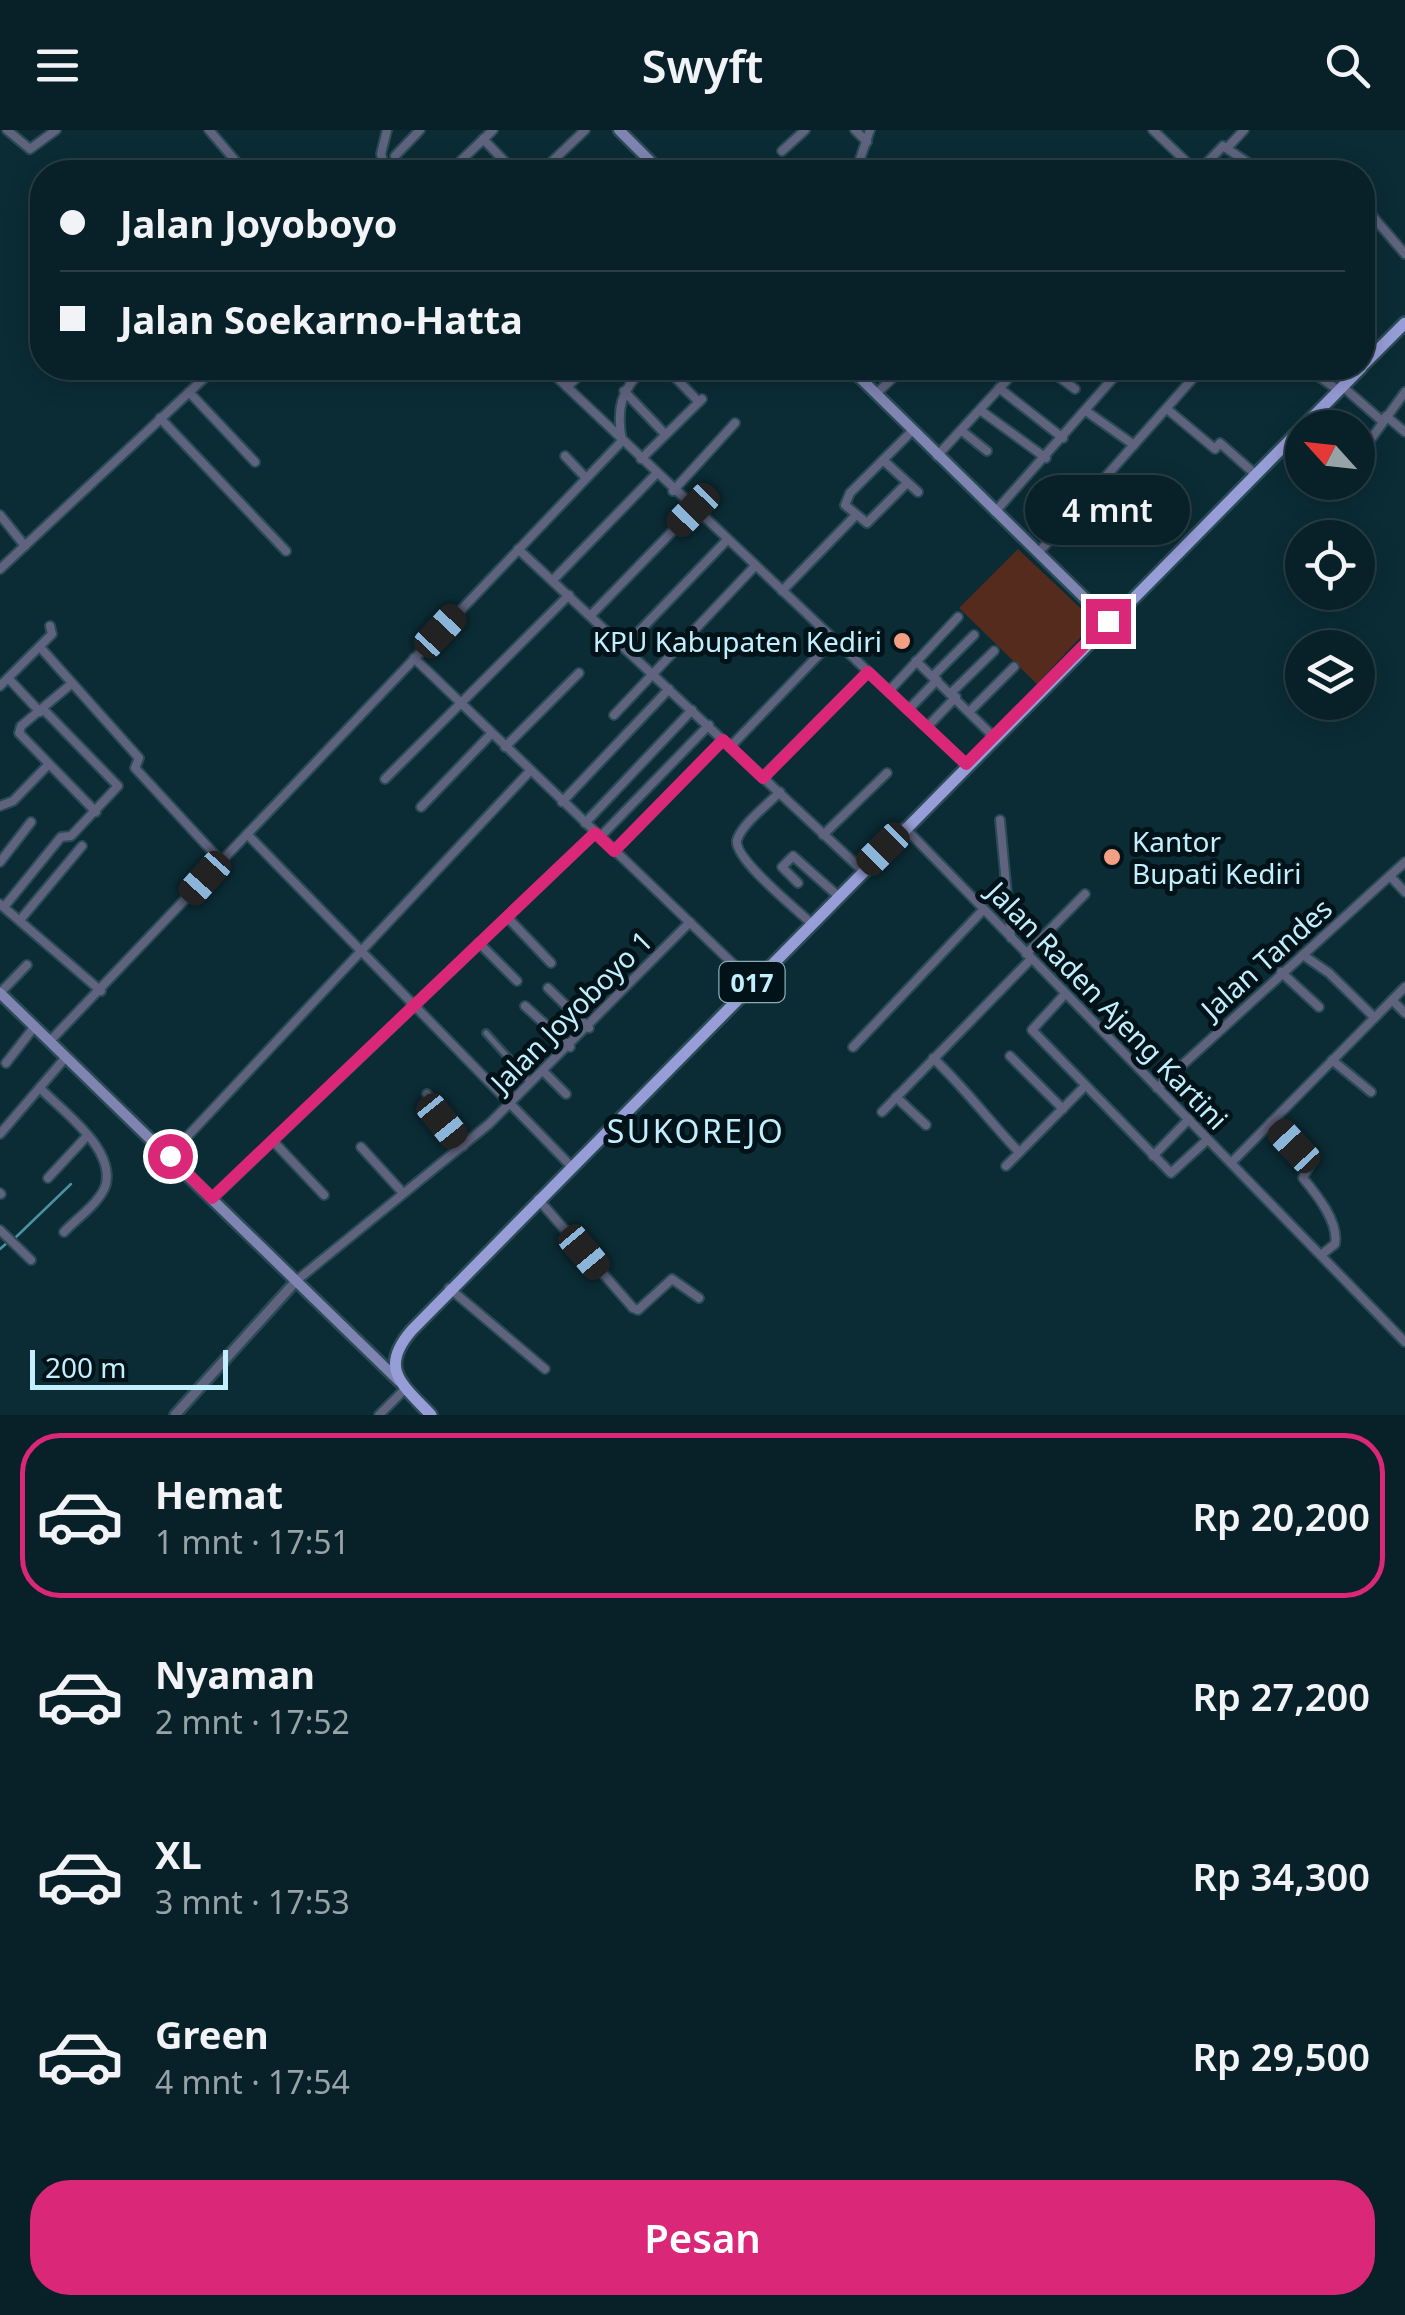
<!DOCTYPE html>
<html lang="id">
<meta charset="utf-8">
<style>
body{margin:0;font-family:"Noto Sans",sans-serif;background:#112930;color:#f1f3f6;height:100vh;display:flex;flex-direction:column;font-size:38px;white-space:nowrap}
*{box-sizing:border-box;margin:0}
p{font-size:32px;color:#98a3a8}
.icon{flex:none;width:55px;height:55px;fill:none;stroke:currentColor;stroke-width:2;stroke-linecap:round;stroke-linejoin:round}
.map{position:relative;height:1285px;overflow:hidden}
.panel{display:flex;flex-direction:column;background:#082128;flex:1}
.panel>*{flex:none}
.banner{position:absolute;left:30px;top:30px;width:1345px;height:220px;border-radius:40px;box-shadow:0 5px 25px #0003,0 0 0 2px #293e45;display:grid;align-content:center;height:220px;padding:0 30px;background:#082128}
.needle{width:65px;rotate:297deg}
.controls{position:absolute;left:1285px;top:280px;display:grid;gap:20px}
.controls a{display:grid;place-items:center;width:90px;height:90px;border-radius:50%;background:#082128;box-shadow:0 5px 25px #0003,0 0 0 2px #293e45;font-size:50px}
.scale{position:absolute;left:30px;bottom:25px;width:198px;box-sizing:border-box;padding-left:10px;border:5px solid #c2effe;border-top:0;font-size:28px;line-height:35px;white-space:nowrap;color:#c2effe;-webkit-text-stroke:8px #011319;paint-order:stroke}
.end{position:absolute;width:45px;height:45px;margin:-22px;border:12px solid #db2777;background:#fff;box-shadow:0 0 0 5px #fff}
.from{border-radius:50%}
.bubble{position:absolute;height:70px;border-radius:35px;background:#082128;box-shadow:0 5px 25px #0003,0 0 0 2px #293e45;font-size:32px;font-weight:600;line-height:70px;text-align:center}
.car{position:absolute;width:30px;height:60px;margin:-30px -15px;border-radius:12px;box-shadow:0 0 8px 2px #0007;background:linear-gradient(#222 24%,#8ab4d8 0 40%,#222 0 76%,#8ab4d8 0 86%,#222 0)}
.banner b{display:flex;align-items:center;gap:35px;height:95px;font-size:38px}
.banner b+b{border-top:2px solid #293e45}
.banner i{width:25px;height:25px;background:#f1f3f6}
ul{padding:18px 0 0;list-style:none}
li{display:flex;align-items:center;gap:30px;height:165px;margin:0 20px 15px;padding:0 10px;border:5px solid transparent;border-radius:40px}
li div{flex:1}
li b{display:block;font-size:38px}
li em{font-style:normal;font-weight:600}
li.on{border-color:#db2777}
li>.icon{width:90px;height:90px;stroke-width:1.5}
.action{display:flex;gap:20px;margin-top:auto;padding:20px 30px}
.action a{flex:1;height:115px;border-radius:40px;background:#db2777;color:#fff;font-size:40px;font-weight:600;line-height:115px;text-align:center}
header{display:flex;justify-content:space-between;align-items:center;height:130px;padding:0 30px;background:#082128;font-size:45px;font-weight:600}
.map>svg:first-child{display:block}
.green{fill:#542b1d}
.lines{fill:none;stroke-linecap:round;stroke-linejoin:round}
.stream{stroke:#4c90a3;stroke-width:2.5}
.pedestrian-casing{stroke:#284b55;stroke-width:10}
.minor-casing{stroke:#284b55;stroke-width:12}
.tertiary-casing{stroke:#284b55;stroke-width:14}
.secondary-casing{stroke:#284b55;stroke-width:15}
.primary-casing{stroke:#284b55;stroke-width:16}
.pedestrian{stroke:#5f637e;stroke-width:5}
.minor{stroke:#5f637e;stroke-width:8}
.tertiary{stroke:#5f637e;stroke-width:9}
.secondary{stroke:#7f84b0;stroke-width:10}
.primary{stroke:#979dd7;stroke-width:11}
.route{stroke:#db2777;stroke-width:12}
.poi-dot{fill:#f39f83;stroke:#011319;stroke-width:4}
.labels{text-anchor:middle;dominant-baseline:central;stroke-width:10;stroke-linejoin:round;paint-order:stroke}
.shield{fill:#011319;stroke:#88adb9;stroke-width:2.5}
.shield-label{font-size:25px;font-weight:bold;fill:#c2effe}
.poi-label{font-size:28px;fill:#c2effe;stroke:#011319;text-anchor:end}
.street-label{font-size:28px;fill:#c2effe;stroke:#011319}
.quarter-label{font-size:32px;letter-spacing:2.5px;fill:#c2effe;stroke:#011319}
</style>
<header><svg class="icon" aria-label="menu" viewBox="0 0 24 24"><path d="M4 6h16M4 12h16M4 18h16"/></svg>Swyft<svg class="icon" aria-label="search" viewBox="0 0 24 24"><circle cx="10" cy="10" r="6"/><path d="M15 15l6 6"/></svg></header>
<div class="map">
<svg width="1405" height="1285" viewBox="0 0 1405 1285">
<rect width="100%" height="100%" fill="#0b2c35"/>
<polygon class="green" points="1018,419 1091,488 1092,495 1037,554 959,478"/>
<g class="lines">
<g class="stream">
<polyline points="15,1108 71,1054"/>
<polyline points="0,1119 8,1112"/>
</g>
<g class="pedestrian-casing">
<polyline id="pedestrian" points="486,903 530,952"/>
</g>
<g class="minor-casing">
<g id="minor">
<polyline points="7,0 30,19 56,0"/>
<polyline points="209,0 245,42"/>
<polyline points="855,0 867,12"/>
<polyline points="1153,0 1197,42"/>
<polyline points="483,9 515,42"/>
<polyline points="1228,17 1244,0"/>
<polyline points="782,21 805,0"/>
<polyline points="395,26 420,0"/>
<polyline points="386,42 381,24 387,0"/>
<polyline points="449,42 493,0"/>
<polyline points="541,42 585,0"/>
<polyline points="850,42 859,32 870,0"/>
<polyline points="1198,42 1223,16 1262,42"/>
<polyline points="1362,74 1405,124"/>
<polyline points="547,238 966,634"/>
<polyline points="666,238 699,272"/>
<polyline points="1047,238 1075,259"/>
<polyline points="1307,238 1338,260"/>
<polyline points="1342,256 1382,291"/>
<polyline points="567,257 587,238"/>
<polyline points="999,258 1063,308"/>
<polyline points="624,261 665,304"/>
<polyline points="189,262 255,332"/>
<polyline points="876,264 903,238"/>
<polyline points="1167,279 1215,319 1220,313 1255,344"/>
<polyline points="980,280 1046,328"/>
<polyline points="1086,281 1134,315"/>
<polyline points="1386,286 1405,302"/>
<polyline points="160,288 286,421"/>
<polyline points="962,301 987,321"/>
<path d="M 622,311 C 616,279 621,260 644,238"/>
<polyline points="565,326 586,348"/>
<polyline points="937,326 1018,238"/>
<polyline points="1358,327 1405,262"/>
<polyline points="641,329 702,269"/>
<polyline points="883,330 918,362"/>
<polyline points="907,353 867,393 845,375 850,363 912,301"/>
<polyline points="673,361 735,293"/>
<polyline points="995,382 1122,238"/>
<polyline points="0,385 25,416"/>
<polyline points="518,419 862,740"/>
<polyline points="1038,423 1202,238"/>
<polyline points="0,439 215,238"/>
<polyline points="553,450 656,344"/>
<polyline points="782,461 855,386"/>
<polyline points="591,485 693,380"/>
<polyline points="40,517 139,628 135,638 221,731"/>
<polyline points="624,517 727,410"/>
<polyline points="414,528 752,852"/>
<polyline points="916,531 994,607"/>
<polyline points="933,546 974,505"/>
<polyline points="8,548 40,582"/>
<polyline points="70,555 21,596 19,603 96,682"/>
<polyline points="0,556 52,504 50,496"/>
<polyline points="889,561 958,487"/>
<polyline points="951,563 994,521"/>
<polyline points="908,580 937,550"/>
<polyline points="969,582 1014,537"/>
<polyline points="614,585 755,436"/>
<polyline points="927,597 956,567"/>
<polyline points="731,616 834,509"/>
<polyline points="505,617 579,543"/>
<polyline points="763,647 868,542"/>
<polyline points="385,649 569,465"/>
<path d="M 780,662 C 768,674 742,694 737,710 C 733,728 796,779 810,792"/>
<polyline points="562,672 669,559"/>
<polyline points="0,676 13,671 48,635"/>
<polyline points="421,677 491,604"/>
<polyline points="1000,690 1011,808"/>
<polyline points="585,693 692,580"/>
<polyline points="904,697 1405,1212"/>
<polyline points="247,704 570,1035"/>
<polyline points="823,705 887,643"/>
<polyline points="600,707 709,595"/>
<polyline points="614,721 723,610"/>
<polyline points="0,732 31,692"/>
<polyline points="1390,746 1405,762"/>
<polyline points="798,753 782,737 793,726 837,765"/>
<polyline points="0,774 101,861"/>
<polyline points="4,777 61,707 71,706 118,656 43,579"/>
<polyline points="507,787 551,833"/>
<polyline points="20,790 82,716"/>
<polyline points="479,813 517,851"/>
<polyline points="1026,824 1085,764"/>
<polyline points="1303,825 1329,843 1374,887"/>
<polyline points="1281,842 1319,877"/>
<polyline points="548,858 589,898"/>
<polyline points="0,863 27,835"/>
<polyline points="1065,864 1032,900 1171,1043 1207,1010"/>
<polyline points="1392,870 1405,883"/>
<polyline points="525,876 570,917"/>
<polyline points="50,911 622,311"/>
<polyline points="853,917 983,780"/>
<polyline points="1010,926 1063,979"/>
<path d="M 933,928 C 965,958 989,991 1019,1022"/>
<polyline points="1332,930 1371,962"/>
<polyline points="6,933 35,896"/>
<polyline points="544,942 566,964"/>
<path d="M 40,958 C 61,980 114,1017 106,1054 C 101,1072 76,1089 64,1102"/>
<polyline points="1157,958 1405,732"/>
<polyline points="427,964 463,1016"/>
<polyline points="896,967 926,995"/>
<polyline points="882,982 1031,829"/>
<path d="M 1271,992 L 1310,1034 L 1303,1048 C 1317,1065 1339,1092 1335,1114 L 1321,1125"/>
<polyline points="0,1004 66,927"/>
<polyline points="273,1011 324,1065"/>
<polyline points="361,1017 403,1063"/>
<polyline points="169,1026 530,641"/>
<polyline points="1153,1026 1189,989"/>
<polyline points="1231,1033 1405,857"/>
<polyline points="1006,1036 1084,957"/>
<polyline points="48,1048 87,1006"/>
<polyline points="0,1063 1,1064"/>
<polyline points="213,1068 595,703"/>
<polyline points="538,1069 633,1178 638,1180 672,1149 699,1168"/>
<polyline points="0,1100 31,1130"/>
<polyline points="296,1151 489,994 690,792"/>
<polyline points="449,1158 545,1239"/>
<polyline points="379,1285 406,1258"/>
</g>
</g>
<g class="tertiary-casing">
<polyline id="tertiary" points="175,1285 296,1151"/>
</g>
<g class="secondary-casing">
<g id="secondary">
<polyline points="619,0 661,42"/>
<polyline points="850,238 1108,491"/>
<polyline points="0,863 399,1251"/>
</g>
</g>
<g class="primary-casing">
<g id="primary">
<polyline points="1362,236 1405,193"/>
<path d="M 431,1285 C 402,1254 378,1239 412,1200 L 1361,238"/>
</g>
</g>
<use href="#pedestrian" class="pedestrian"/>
<use href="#minor" class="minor"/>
<use href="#tertiary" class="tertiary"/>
<use href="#secondary" class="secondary"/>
<use href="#primary" class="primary"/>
</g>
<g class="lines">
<polyline class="route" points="170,1026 212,1068 595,703 614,721 723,610 763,648 868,542 966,634 1108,491"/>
</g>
<g class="poi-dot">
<circle cx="902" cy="511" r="10"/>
<circle cx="1112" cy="727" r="10"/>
</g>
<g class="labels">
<rect class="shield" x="719.5" y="832" width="65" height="40" rx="8"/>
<g class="shield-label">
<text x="752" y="852">017</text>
</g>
<g class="poi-label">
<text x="882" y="511">KPU Kabupaten Kediri</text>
<text x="1132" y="711" text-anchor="start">Kantor<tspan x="1132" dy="32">Bupati Kediri</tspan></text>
</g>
<g class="street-label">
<text transform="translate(1266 828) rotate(-42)">Jalan Tandes</text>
<text transform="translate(1108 875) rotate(46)">Jalan Raden Ajeng Kartini</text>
<text transform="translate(571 881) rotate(-45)">Jalan Joyoboyo 1</text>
</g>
<g class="quarter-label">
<text x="696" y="1000">SUKOREJO</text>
</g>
</g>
</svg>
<div class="controls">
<a><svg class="needle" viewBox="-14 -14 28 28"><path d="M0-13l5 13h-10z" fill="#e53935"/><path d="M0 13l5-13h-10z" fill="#98a3a8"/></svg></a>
<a><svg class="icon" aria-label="locate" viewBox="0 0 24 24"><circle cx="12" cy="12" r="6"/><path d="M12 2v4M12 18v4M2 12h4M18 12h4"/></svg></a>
<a><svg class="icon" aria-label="layers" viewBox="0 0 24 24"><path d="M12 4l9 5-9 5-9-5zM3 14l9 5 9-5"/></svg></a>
</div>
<div class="scale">200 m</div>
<i class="end from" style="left:170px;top:1026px"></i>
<i class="end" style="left:1108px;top:491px"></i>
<div class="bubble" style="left:1025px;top:345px;width:165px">4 mnt</div>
<i class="car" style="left:693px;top:380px;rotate:224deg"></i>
<i class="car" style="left:440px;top:501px;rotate:43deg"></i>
<i class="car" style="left:883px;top:719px;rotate:225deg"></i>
<i class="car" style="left:205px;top:748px;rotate:222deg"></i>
<i class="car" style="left:442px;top:991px;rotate:141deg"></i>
<i class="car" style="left:1294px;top:1016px;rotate:317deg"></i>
<i class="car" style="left:584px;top:1122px;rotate:140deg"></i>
<div class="banner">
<b><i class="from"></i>Jalan Joyoboyo</b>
<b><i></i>Jalan Soekarno-Hatta</b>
</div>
</div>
<section class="panel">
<ul>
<li class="on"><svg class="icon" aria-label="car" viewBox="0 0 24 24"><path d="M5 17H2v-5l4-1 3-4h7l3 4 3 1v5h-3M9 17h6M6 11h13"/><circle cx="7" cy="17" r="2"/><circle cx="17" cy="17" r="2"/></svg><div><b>Hemat</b><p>1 mnt · 17:51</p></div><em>Rp 20,200</em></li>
<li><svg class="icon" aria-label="car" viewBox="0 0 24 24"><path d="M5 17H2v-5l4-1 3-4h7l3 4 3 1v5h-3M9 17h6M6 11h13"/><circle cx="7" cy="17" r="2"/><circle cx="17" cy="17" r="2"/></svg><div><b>Nyaman</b><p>2 mnt · 17:52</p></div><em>Rp 27,200</em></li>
<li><svg class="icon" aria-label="car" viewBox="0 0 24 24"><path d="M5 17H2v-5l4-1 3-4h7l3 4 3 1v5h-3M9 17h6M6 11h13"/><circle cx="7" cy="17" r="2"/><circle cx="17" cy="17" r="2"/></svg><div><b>XL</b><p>3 mnt · 17:53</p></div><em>Rp 34,300</em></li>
<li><svg class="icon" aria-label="car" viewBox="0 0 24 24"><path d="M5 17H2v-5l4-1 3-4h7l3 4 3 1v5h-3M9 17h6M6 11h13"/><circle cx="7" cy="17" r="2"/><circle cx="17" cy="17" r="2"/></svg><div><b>Green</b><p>4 mnt · 17:54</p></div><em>Rp 29,500</em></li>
</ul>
<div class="action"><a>Pesan</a></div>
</section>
